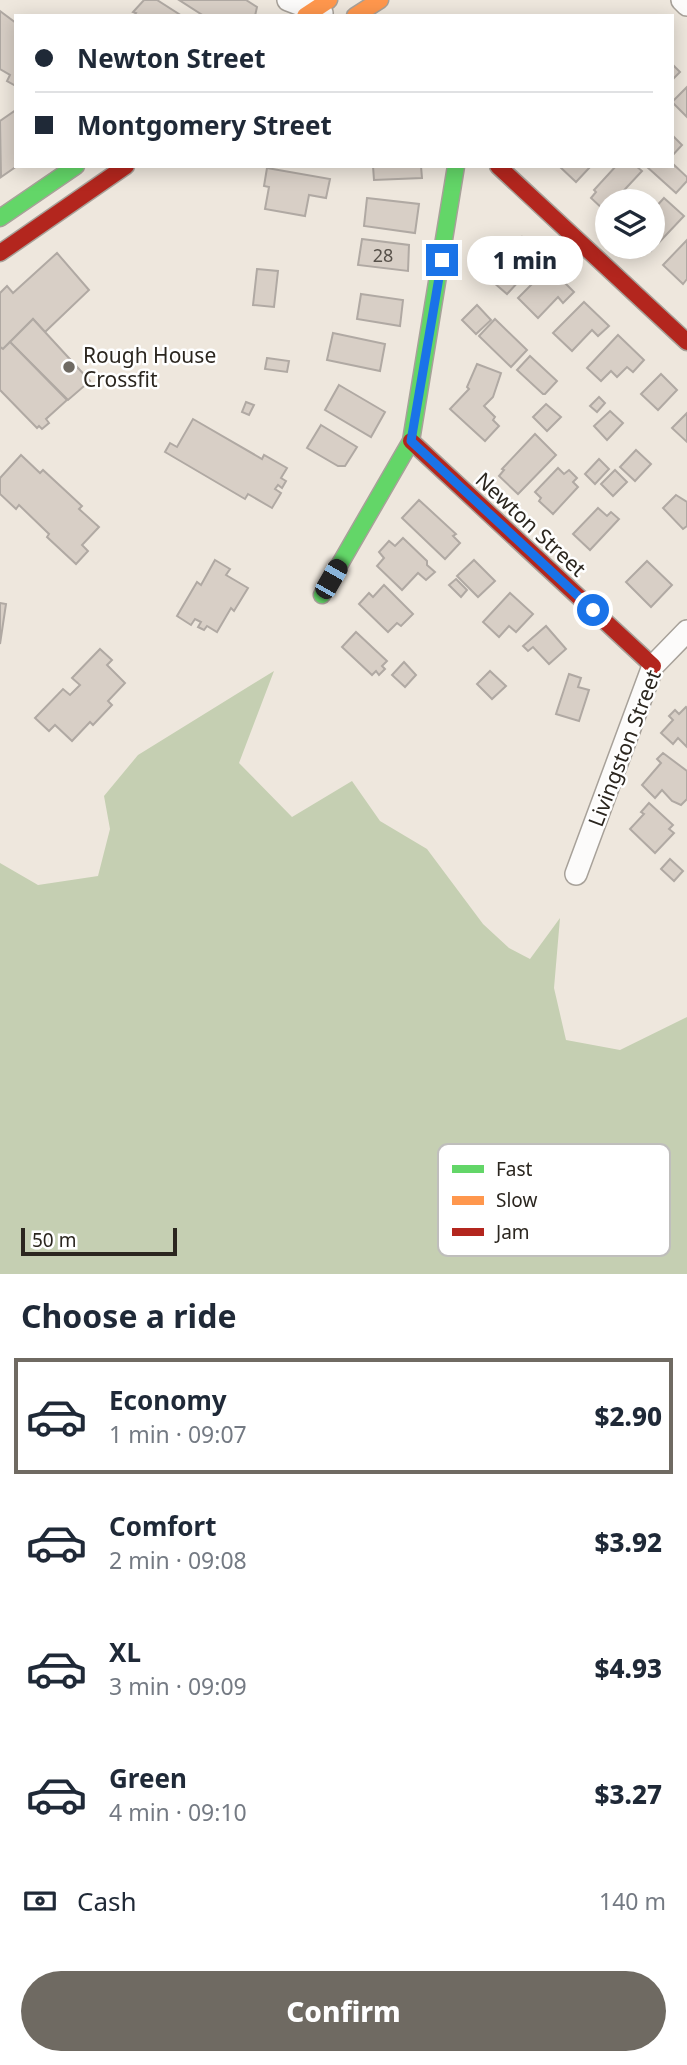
<!DOCTYPE html>
<meta charset="utf-8">
<style>
body{margin:0;font-family:"Noto Sans",sans-serif;background:#f6f6f7;color:#1f2937;height:100vh;display:flex;flex-direction:column;font-size:26px;white-space:nowrap}
*{box-sizing:border-box;margin:0}
p{font-size:23px;color:#747a83}
.icon{flex:none;width:38px;height:38px;fill:none;stroke:currentColor;stroke-width:2;stroke-linecap:round;stroke-linejoin:round}
.map{position:relative;height:1274px;overflow:hidden}
.details{display:flex;flex-direction:column;background:#fff;flex:1}
.details>*{flex:none}
.banner{position:absolute;left:14px;top:14px;width:660px;height:154px;border-radius:0px;box-shadow:0 4px 18px #0003;display:grid;align-content:center;height:154px;padding:0 21px;background:#fff}
.controls{position:absolute;left:595px;top:189px;display:grid;gap:14px}
.controls a{display:grid;place-items:center;width:70px;height:70px;border-radius:50%;background:#fff;box-shadow:0 4px 18px #0003;font-size:35px}
.scale{position:absolute;left:21px;bottom:18px;width:156px;box-sizing:border-box;padding-left:7px;border:4px solid #2b261f;border-top:0;font-size:19px;line-height:24px;white-space:nowrap;color:#2b261f;-webkit-text-stroke:5px #fff;paint-order:stroke}
.end{position:absolute;width:32px;height:32px;margin:-16px;border:9px solid #1a73e8;background:#fff;box-shadow:0 0 0 4px #fff}
.from{border-radius:50%}
.bubble{position:absolute;height:49px;border-radius:24px;background:#fff;box-shadow:0 4px 18px #0003;font-size:23px;font-weight:800;line-height:49px;text-align:center}
.car{position:absolute;width:21px;height:42px;margin:-21px -10px;border-radius:9px;box-shadow:0 0 5px 2px #0007;background:linear-gradient(#222 24%,#8ab4d8 0 40%,#222 0 76%,#8ab4d8 0 86%,#222 0)}
.banner b{display:flex;align-items:center;gap:24px;height:66px;font-size:26px}
.banner b+b{border-top:2px solid #e0e1e3}
.banner i{width:18px;height:18px;background:#1f2937}
ul{padding:0;list-style:none}
li{display:flex;align-items:center;gap:21px;height:116px;margin:0 14px 10px;padding:0 7px;border:4px solid transparent;border-radius:0px}
li div{flex:1}
li b{display:block;font-size:26px}
li em{font-style:normal;font-weight:800}
li.selected{border-color:#6f6a62}
li>.icon{width:63px;height:63px;stroke-width:1.5}
h2{padding:0 21px;font-size:32px;line-height:84px}
.pay{display:flex;align-items:center;gap:18px;height:77px;padding:0 21px;font-size:26px}
.pay p{margin-inline-start:auto}
.primary-button{display:flex;gap:14px;margin-top:auto;padding:14px 21px}
.primary-button a{flex:1;height:80px;border-radius:42px;background:#6f6a62;color:#fff;font-size:28px;font-weight:800;line-height:80px;text-align:center}
.map>svg:first-child{display:block}
.water{fill:#c5cfb2}
.building{fill:#d8cfc6;stroke:#b0a9a3;stroke-width:2}
.lines{fill:none;stroke-linecap:round;stroke-linejoin:round}
.street-casing{stroke:#a7a199;stroke-width:24}
.fast-casing{stroke:#a7a199;stroke-width:19}
.slow-casing{stroke:#a7a199;stroke-width:19}
.jam-casing{stroke:#a7a199;stroke-width:19}
.street{stroke:#fcfbfa;stroke-width:21}
.fast{stroke:#63d668;stroke-width:16}
.slow{stroke:#ff974d;stroke-width:16}
.jam{stroke:#b3261e;stroke-width:16}
.route{stroke:#1a73e8;stroke-width:9}
.poi-dot{fill:#6f6a62;stroke:#fff;stroke-width:2.5}
.labels{text-anchor:middle;dominant-baseline:central;stroke-width:5;stroke-linejoin:round;paint-order:stroke}
.number-label{font-size:18px;fill:#57514a}
.poi-label{font-size:21px;fill:#2b261f;stroke:#fff;text-anchor:start}
.street-label{font-size:21px;fill:#2b261f;stroke:#fff}
.key{fill:#fff;stroke:#bfbebc;stroke-width:2}
.key-label{font-size:19px;fill:#2b261f}
</style>
<div class="map">
<svg width="687" height="1274" viewBox="0 0 687 1274">
<rect width="100%" height="100%" fill="#eee7dd"/>
<polygon class="water" points="274,671 239,763 292,817 352,781 380,821 427,849 483,924 509,948 530,959 560,918 554,988 566,1040 620,1050 687,1017 687,1274 0,1274 0,863 38,885 98,876 110,829 104,796 138,755"/>
<g class="building">
<polygon points="144,0 157,0 182,16 134,16 136,13 133,12"/>
<polygon points="179,0 246,0 257,7 255,16 204,16"/>
<polygon points="0,11 16,23 16,86 7,81 10,75 0,69"/>
<polygon points="672,64 680,72 672,80"/>
<polygon points="687,87 687,117 672,102"/>
<polygon points="16,110 17,166 1,177 0,121"/>
<polygon points="674,137 682,145 672,156 672,139"/>
<polygon points="672,163 687,177 687,181 676,193 646,166 672,166"/>
<polygon points="373,166 421,166 422,178 374,180"/>
<polygon points="559,166 591,166 576,182"/>
<polygon points="616,166 636,166 642,171 614,201 607,201 605,211 591,198 596,192 594,190"/>
<polygon points="267,168 330,179 326,198 309,195 305,216 265,209 269,187 264,186"/>
<polygon points="367,198 419,204 415,233 364,226"/>
<polygon points="664,198 684,216 651,251 646,247 653,247 653,210"/>
<polygon points="522,237 542,256 507,294 486,276"/>
<polygon points="362,239 409,245 408,271 358,265"/>
<polygon points="687,240 687,279 683,284 663,265"/>
<polygon points="57,253 89,290 45,332 33,319 3,349 0,347 0,293 7,286 13,293"/>
<polygon points="549,267 574,292 563,303 558,297 538,318 518,298"/>
<polygon points="257,269 278,271 274,307 253,305"/>
<polygon points="361,294 403,300 400,326 357,319"/>
<polygon points="584,302 609,326 598,336 592,330 572,351 553,333"/>
<polygon points="477,305 491,320 476,334 462,320"/>
<polygon points="33,319 90,381 68,400 10,342"/>
<polygon points="495,319 527,350 511,367 479,336"/>
<polygon points="333,333 385,344 380,371 327,360"/>
<polygon points="618,335 644,360 633,372 627,367 617,377 611,371 601,381 587,368"/>
<polygon points="10,342 67,400 46,419 49,423 42,429 39,426 37,428 0,390 0,347 3,349"/>
<polygon points="530,356 557,381 545,394 543,394 517,370"/>
<polygon points="267,358 289,361 287,372 265,369"/>
<polygon points="477,364 501,373 493,397 484,406 495,417 493,420 499,426 485,441 450,409 469,389 467,387"/>
<polygon points="661,374 677,390 658,410 641,394"/>
<polygon points="339,385 385,412 371,437 325,410"/>
<polygon points="599,397 605,403 597,412 590,406"/>
<polygon points="246,402 254,405 249,415 242,412"/>
<polygon points="546,404 561,417 547,431 533,417"/>
<polygon points="610,411 623,423 607,440 594,426"/>
<polygon points="687,413 687,442 672,428"/>
<polygon points="193,419 262,459 264,455 287,468 281,478 286,481 282,488 278,485 275,489 281,493 272,508 248,494 245,499 165,452 170,443 177,447"/>
<polygon points="321,425 357,447 345,466 338,466 307,448"/>
<polygon points="535,434 556,455 518,494 499,476 504,470 502,469"/>
<polygon points="636,450 651,464 635,481 620,467"/>
<polygon points="21,455 40,473 43,470 82,506 79,509 99,527 82,545 88,551 76,564 47,537 49,534 19,505 16,509 0,494 0,478"/>
<polygon points="599,459 609,469 595,484 585,474"/>
<polygon points="558,468 564,474 569,470 577,478 573,482 578,487 553,514 539,501 541,498 535,492"/>
<polygon points="615,470 627,482 613,496 601,484"/>
<polygon points="676,495 687,502 687,526 683,529 663,508"/>
<polygon points="419,500 456,534 453,536 460,543 445,559 402,518"/>
<polygon points="598,508 607,516 611,512 619,519 590,550 573,534"/>
<polygon points="403,538 427,561 427,565 435,572 426,580 418,573 402,590 377,566 384,558 379,552 389,541 395,546"/>
<polygon points="215,560 230,569 226,575 248,588 234,611 231,608 217,632 207,626 204,630 198,627 201,622 195,619 191,625 177,616 197,582 201,585"/>
<polygon points="474,560 495,581 478,597 457,576"/>
<polygon points="647,561 672,585 651,607 626,582"/>
<polygon points="456,579 467,590 461,597 449,585"/>
<polygon points="384,585 413,614 401,626 397,623 388,632 359,604 369,593 373,597"/>
<polygon points="510,593 533,614 516,632 509,626 499,637 483,622"/>
<polygon points="0,603 6,604 0,644"/>
<polygon points="546,626 566,649 549,664 533,647 528,651 523,646"/>
<polygon points="356,632 387,661 382,666 385,669 379,675 376,671 372,675 342,647"/>
<polygon points="100,649 112,660 107,665 125,683 108,701 112,705 93,725 90,722 72,741 55,725 49,731 35,718 63,689 70,695 80,685 72,678"/>
<polygon points="404,662 416,675 405,687 392,675"/>
<polygon points="490,671 506,686 492,699 477,684"/>
<polygon points="569,674 581,678 578,687 589,690 579,721 556,714"/>
<polygon points="686,707 687,708 687,747 678,738 673,744 661,733 673,720 669,716 675,710 679,714"/>
<polygon points="663,753 687,771 687,799 681,805 672,801 662,790 655,798 642,785 661,763 657,759"/>
<polygon points="649,803 673,825 669,829 674,833 655,853 630,829 644,814 641,812"/>
<polygon points="670,859 683,871 674,881 661,869"/>
</g>
<g class="lines">
<g class="street-casing">
<g id="street">
<polyline points="288,0 322,13"/>
<polyline points="682,0 687,5"/>
<polyline points="576,874 653,666 687,631"/>
</g>
</g>
<g class="fast-casing">
<g id="fast">
<polyline points="0,218 76,166"/>
<polyline points="322,595 411,441 456,166"/>
</g>
</g>
<g class="slow-casing">
<g id="slow">
<polyline points="305,16 329,0"/>
<polyline points="355,16 380,0"/>
</g>
</g>
<g class="jam-casing">
<g id="jam">
<polyline points="498,166 687,342"/>
<polyline points="0,253 126,166"/>
<polyline points="411,441 653,666"/>
</g>
</g>
<use href="#street" class="street"/>
<use href="#fast" class="fast"/>
<use href="#slow" class="slow"/>
<use href="#jam" class="jam"/>
</g>
<g class="lines">
<polyline class="route" points="442,260 411,441 593,610"/>
</g>
<circle class="poi-dot" cx="69" cy="367" r="7"/>
<g class="labels">
<g class="number-label">
<text x="383" y="255">28</text>
</g>
<g class="poi-label">
<text x="83" y="355">Rough House<tspan x="83" dy="24">Crossfit</tspan></text>
</g>
<g class="street-label">
<text transform="translate(531 524) rotate(43)">Newton Street</text>
<text transform="translate(624 748) rotate(-69)">Livingston Street</text>
</g>
</g>
<rect x="438" y="1144" width="232" height="112" rx="10" class="key"/>
<rect x="452" y="1165" width="32" height="8" fill="#63d668"/>
<rect x="452" y="1196" width="32" height="9" fill="#ff974d"/>
<rect x="452" y="1228" width="32" height="8" fill="#b3261e"/>
<g class="key-label">
<text x="496" y="1176">Fast</text>
<text x="496" y="1207">Slow</text>
<text x="496" y="1239">Jam</text>
</g>
</svg>
<div class="controls">
<a><svg class="icon" aria-label="layers" viewBox="0 0 24 24"><path d="M12 4l9 5-9 5-9-5zM3 14l9 5 9-5"/></svg></a>
</div>
<div class="scale">50 m</div>
<i class="end from" style="left:593px;top:610px"></i>
<i class="end" style="left:442px;top:260px"></i>
<div class="bubble" style="left:467px;top:236px;width:116px">1 min</div>
<i class="car" style="left:331px;top:579px;rotate:30deg"></i>
<div class="banner">
<b><i class="from"></i>Newton Street</b>
<b><i></i>Montgomery Street</b>
</div>
</div>
<section class="details">
<h2>Choose a ride</h2>
<ul>
<li class="selected"><svg class="icon" aria-label="car" viewBox="0 0 24 24"><path d="M5 17H2v-5l4-1 3-4h7l3 4 3 1v5h-3M9 17h6M6 11h13"/><circle cx="7" cy="17" r="2"/><circle cx="17" cy="17" r="2"/></svg><div><b>Economy</b><p>1 min · 09:07</p></div><em>$2.90</em></li>
<li><svg class="icon" aria-label="car" viewBox="0 0 24 24"><path d="M5 17H2v-5l4-1 3-4h7l3 4 3 1v5h-3M9 17h6M6 11h13"/><circle cx="7" cy="17" r="2"/><circle cx="17" cy="17" r="2"/></svg><div><b>Comfort</b><p>2 min · 09:08</p></div><em>$3.92</em></li>
<li><svg class="icon" aria-label="car" viewBox="0 0 24 24"><path d="M5 17H2v-5l4-1 3-4h7l3 4 3 1v5h-3M9 17h6M6 11h13"/><circle cx="7" cy="17" r="2"/><circle cx="17" cy="17" r="2"/></svg><div><b>XL</b><p>3 min · 09:09</p></div><em>$4.93</em></li>
<li><svg class="icon" aria-label="car" viewBox="0 0 24 24"><path d="M5 17H2v-5l4-1 3-4h7l3 4 3 1v5h-3M9 17h6M6 11h13"/><circle cx="7" cy="17" r="2"/><circle cx="17" cy="17" r="2"/></svg><div><b>Green</b><p>4 min · 09:10</p></div><em>$3.27</em></li>
</ul>
<div class="pay"><svg class="icon" aria-label="cash" viewBox="0 0 24 24"><path d="M3 7h18v10H3z"/><circle cx="12" cy="12" r="2"/></svg>Cash<p>140 m</p></div>
<div class="primary-button"><a>Confirm</a></div>
</section>
